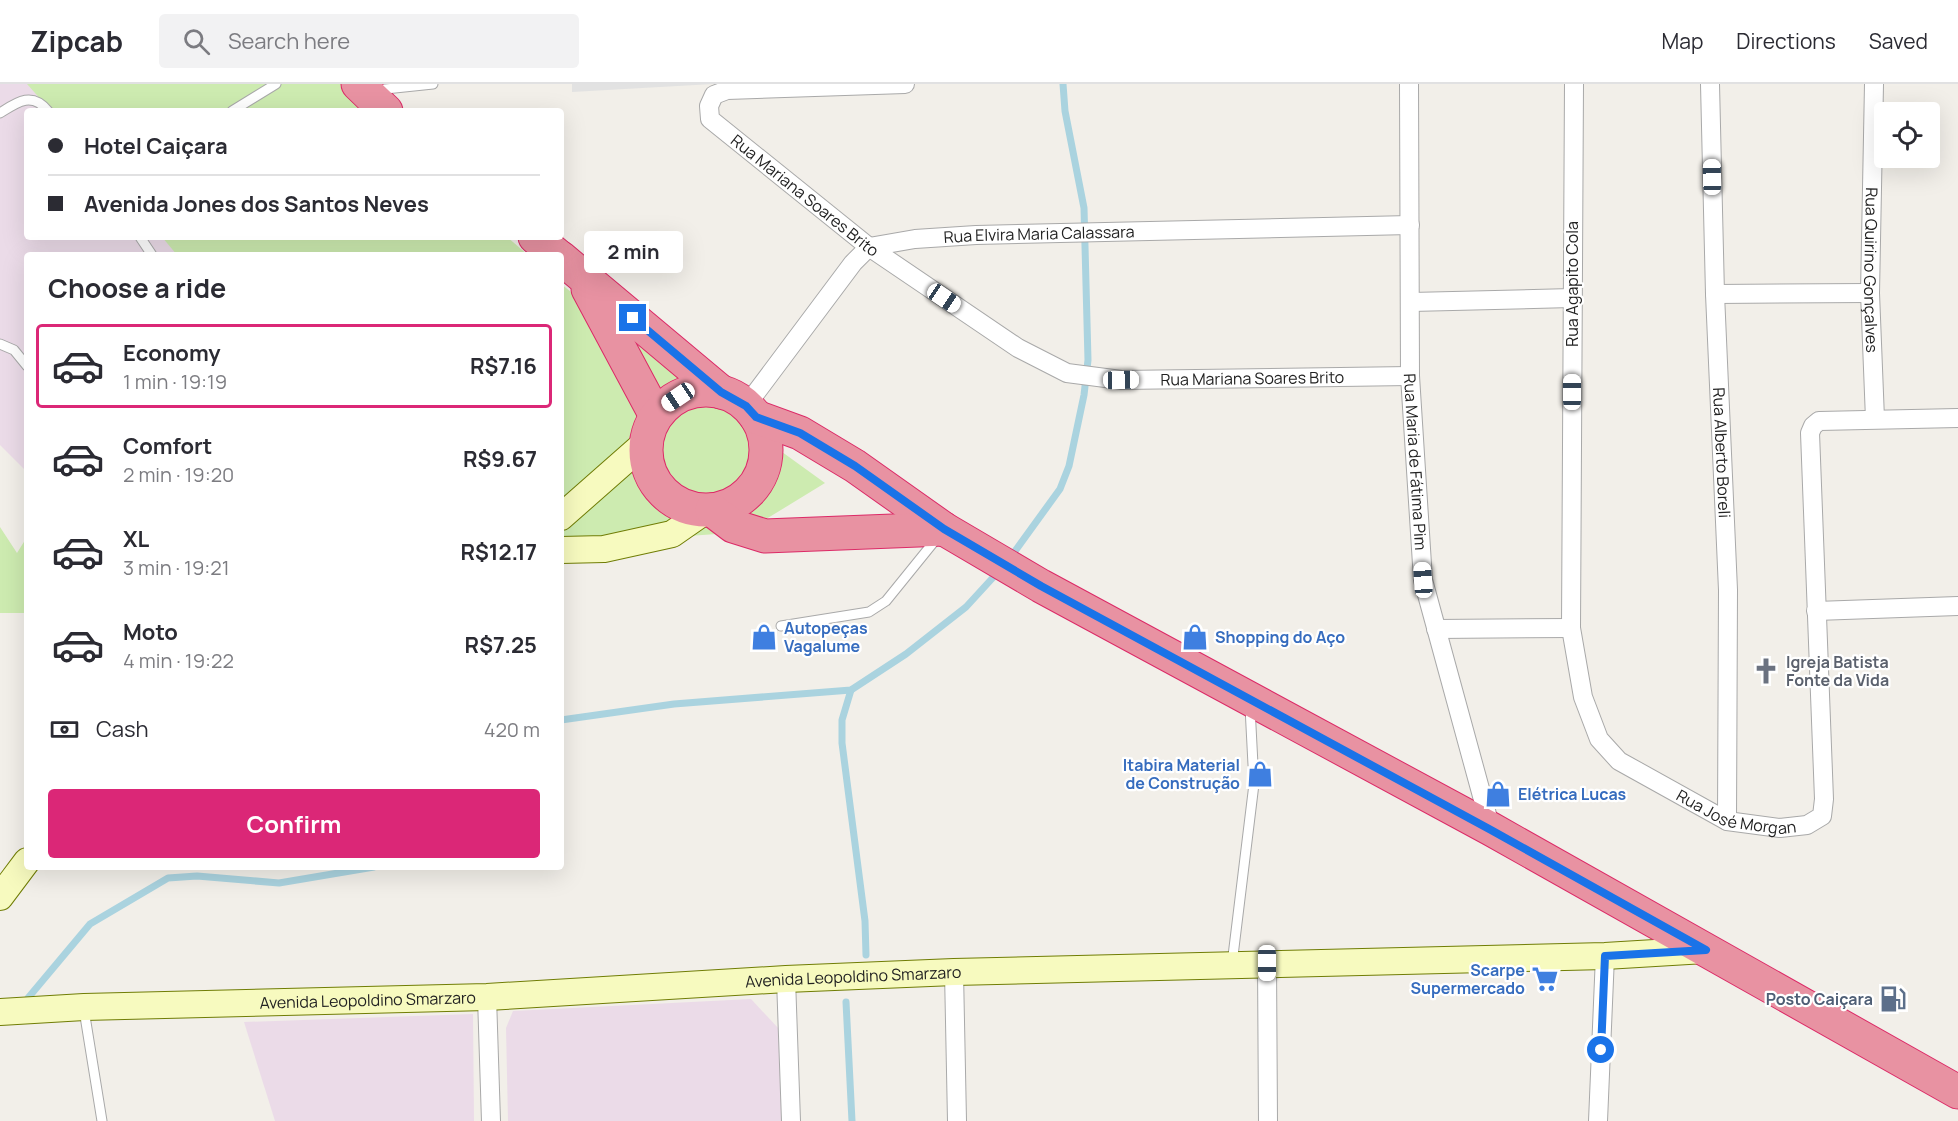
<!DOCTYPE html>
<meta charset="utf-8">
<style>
body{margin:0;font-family:Manrope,sans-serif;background:#f2f2f3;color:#2b2b33;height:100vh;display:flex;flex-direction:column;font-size:22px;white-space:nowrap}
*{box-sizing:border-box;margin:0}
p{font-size:20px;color:#7c7c81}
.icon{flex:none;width:33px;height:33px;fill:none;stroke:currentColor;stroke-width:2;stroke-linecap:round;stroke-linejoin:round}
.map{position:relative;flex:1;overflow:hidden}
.sheet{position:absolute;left:24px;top:168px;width:540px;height:618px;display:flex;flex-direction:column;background:#fff;border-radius:6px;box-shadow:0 6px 24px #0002}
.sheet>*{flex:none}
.guide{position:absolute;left:24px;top:24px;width:540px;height:132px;border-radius:6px;box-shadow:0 6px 24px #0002;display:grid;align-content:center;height:132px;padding:0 24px;background:#fff}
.buttons{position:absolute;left:1874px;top:18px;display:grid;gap:12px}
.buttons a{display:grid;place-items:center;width:66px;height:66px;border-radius:6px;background:#fff;box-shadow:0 6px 24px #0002;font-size:30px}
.end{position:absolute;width:27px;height:27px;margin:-14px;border:8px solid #1a73e8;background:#fff;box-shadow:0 0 0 3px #fff}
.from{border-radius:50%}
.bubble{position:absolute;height:42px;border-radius:6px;background:#fff;box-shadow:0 6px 24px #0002;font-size:20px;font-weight:700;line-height:42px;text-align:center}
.car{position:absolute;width:18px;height:36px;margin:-18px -9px;border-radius:8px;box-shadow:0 0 4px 2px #0007;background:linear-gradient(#fff 24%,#345 0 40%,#fff 0 76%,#345 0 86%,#fff 0)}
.guide b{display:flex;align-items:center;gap:21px;height:57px;font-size:22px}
.guide b+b{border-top:2px solid #e1e1e2}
.guide i{width:15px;height:15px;background:#2b2b33}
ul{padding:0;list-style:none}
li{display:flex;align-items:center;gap:18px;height:84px;margin:0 12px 9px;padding:0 12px;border:3px solid transparent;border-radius:6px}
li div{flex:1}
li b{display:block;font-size:22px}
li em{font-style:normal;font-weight:700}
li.active{border-color:#db2777}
li>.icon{width:54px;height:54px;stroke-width:1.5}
h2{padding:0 24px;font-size:27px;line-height:72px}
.pay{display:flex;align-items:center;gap:15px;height:66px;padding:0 24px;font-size:22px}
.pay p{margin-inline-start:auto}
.button{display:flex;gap:12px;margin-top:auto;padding:12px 24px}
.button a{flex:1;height:69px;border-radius:6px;background:#db2777;color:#fff;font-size:24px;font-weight:700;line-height:69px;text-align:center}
header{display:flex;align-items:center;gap:36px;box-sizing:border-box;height:84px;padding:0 30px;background:#fff;border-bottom:2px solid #e1e1e2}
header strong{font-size:28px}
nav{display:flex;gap:33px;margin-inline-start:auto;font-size:21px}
.search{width:420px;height:54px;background:#f2f2f3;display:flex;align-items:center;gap:15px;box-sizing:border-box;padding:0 21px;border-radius:6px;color:#7c7c81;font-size:22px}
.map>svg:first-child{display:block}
.industrial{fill:#ebdbe8}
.grass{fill:#cdebb0}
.parking{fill:#e2e2e2}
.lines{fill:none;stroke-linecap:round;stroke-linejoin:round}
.stream{stroke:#aad3df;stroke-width:7}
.lane-casing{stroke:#a9a9a9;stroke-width:11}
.street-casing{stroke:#a9a9a9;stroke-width:20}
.secondary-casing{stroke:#707d05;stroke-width:28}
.highway-casing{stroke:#dc2a67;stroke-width:35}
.lane{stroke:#fff;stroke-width:9}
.street{stroke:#fff;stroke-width:18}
.secondary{stroke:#f7fabf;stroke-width:26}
.highway{stroke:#e892a2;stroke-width:33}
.route{stroke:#1a73e8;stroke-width:8}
.labels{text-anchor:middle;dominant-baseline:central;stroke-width:4.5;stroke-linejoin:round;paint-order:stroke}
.street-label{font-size:16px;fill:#222;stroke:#fff}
.shop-label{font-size:16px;font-weight:bold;fill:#366cbe;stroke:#fff;text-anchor:start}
.worship-label{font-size:16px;font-weight:bold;fill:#5b616d;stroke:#fff;text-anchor:start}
.service-label{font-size:16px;font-weight:bold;fill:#4e5e75;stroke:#fff;text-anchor:end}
</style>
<header>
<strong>Zipcab</strong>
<div class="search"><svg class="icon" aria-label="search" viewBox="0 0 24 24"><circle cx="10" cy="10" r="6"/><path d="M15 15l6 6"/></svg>Search here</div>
<nav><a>Map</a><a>Directions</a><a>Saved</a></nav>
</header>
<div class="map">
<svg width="1958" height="1037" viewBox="0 0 1958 1037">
<rect width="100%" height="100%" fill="#f2efe9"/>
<g class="industrial">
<polygon points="0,0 311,0 340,27 27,27 27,153 437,153 419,171 27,171 27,388 0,361"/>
<polygon points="751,915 780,946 782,1037 508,1037 506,944 513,927"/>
<polygon points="473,930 474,1037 275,1037 244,938"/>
</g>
<g class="grass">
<polygon points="27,0 344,0 373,27 51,27"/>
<polygon points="162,153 507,153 528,171 177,171"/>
<polygon points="561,200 670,287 825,399 745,448 561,461"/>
<polygon points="0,443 17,469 27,453 27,529 0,529"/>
</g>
<polygon class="parking" points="572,0 713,0 572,8"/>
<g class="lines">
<g class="stream">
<polyline points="1010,474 1060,405 1069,382 1084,311 1088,276 1084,124 1065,27 1063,0"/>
<polyline points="851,606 842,636 842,659 865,837 866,871"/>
<polyline points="561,636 674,620 851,606 906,570 966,523 999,487"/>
<polyline points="28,914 90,840 168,794 197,792 279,799 374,783"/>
<polyline points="846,918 852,1037"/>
</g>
<g class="lane-casing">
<g id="lane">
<polyline points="376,6 433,0"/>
<polyline points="232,27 276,0"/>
<path d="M 0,29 C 17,18 32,7 48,27"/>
<polyline points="140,153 152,171"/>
<polyline points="0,260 14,266 27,282"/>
<polyline points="781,542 869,528 886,517 937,454"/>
<polyline points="1232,880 1254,700 1250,623"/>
<polyline points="84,926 102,1037"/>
</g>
</g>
<g class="street-casing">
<g id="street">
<path id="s1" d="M 905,0 L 727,6 L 714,11 L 709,22 L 710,35 L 869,163 L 1018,264 L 1067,289 L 1121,296 L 1410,292"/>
<path id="s2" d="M 1409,0 L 1410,292 L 1423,496 L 1491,745"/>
<path id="s3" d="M 1574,0 L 1571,544 L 1583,613 L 1599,655 L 1619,677 L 1727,737 L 1780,744 L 1807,741 L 1822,732 L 1824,715 L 1810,349 L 1813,342 L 1819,337 L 1958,334"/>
<path id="s4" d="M 1710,0 L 1715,210 L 1728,506 L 1727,737"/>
<path id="s5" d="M 1874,0 L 1870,209 L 1875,335"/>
<polyline points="1715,210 1870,209"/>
<polyline points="1411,218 1572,214"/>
<path id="s6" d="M 746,322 L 853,179 L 869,163 L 915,155 L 976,151 L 1410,141"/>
<polyline points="1816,527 1958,522"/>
<polyline points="1436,545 1571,544"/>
<polyline points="1267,879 1268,1037"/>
<polyline points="954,888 957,1037"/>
<polyline points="786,895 791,1037"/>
<polyline points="487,913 491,1037"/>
<polyline points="1598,1037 1605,872"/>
</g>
</g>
<g class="secondary-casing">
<g id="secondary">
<polyline points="561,433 645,359"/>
<polyline points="561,466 604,465 672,450 705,427"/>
<polyline points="0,813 27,777"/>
<path id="s7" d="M 0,928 L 84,923 L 487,913 L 786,895 L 954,888 L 1605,872 L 1705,866"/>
</g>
</g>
<g class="highway-casing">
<g id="highway">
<polyline points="358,0 386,27"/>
<polyline points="535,153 557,171"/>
<polyline points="561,174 721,308"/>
<polyline points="588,205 656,332"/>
<circle cx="706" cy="366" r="60"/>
<polyline points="756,333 800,349 855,382 944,445 1041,502 1491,745 1958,1008"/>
<polyline points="712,426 733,442 765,452 944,445"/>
</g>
</g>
<use href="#lane" class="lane"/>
<use href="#street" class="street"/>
<use href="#secondary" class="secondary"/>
<use href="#highway" class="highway"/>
</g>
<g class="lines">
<polyline class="route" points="633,234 721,308 746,322 756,333 800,349 855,382 944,445 1041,502 1491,746 1706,866 1605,872 1601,966"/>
</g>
<defs>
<g id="shop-bare" transform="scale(2.07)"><path d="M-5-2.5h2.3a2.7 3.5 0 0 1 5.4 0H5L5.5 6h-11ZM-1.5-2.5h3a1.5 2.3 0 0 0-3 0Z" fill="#3f7fe0" stroke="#fff" stroke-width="2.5" paint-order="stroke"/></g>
<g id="church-bare" transform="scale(2.07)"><path d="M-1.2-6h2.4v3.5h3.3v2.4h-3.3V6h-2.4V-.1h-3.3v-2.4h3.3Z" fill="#6b7280" stroke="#fff" stroke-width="2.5" paint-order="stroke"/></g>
<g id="supermarket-bare" transform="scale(2.07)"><path d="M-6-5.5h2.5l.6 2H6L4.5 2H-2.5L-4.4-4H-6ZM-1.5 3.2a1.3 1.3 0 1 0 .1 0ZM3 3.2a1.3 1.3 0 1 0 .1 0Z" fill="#3f7fe0" stroke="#fff" stroke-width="2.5" paint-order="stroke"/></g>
<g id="fuel-bare" transform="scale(2.07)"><path d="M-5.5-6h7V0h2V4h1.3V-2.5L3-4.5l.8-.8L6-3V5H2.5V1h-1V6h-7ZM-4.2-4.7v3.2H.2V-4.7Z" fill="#5c6f8a" stroke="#fff" stroke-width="2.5" paint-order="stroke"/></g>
</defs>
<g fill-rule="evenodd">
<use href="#shop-bare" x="764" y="553"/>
<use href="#shop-bare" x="1195" y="553"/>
<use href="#church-bare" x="1766" y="587"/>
<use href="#shop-bare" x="1260" y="690"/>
<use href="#shop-bare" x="1498" y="710"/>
<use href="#supermarket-bare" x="1545" y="895"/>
<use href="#fuel-bare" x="1893" y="915"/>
</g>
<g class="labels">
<g class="street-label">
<text stroke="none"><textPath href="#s1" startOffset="339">Rua Mariana Soares Brito</textPath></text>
<text stroke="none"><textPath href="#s6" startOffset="372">Rua Elvira Maria Calassara</textPath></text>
<text stroke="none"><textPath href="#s5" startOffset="186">Rua Quirino Gonçalves</textPath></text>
<text transform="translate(1572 200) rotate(-90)">Rua Agapito Cola</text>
<text stroke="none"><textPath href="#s1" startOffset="842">Rua Mariana Soares Brito</textPath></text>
<text stroke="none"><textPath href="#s4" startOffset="369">Rua Alberto Boreli</textPath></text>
<text stroke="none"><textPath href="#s2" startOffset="378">Rua Maria de Fátima Pim</textPath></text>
<text stroke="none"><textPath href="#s3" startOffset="819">Rua José Morgan</textPath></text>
<text stroke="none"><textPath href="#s7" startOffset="854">Avenida Leopoldino Smarzaro</textPath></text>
<text stroke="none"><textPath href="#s7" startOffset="368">Avenida Leopoldino Smarzaro</textPath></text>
</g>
<g class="shop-label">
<text x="784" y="544">Autopeças<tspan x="784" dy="18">Vagalume</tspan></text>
<text x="1215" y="553">Shopping do Aço</text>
<text x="1240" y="681" text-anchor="end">Itabira Material<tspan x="1240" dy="18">de Construção</tspan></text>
<text x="1518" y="710">Elétrica Lucas</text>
<text x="1525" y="886" text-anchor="end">Scarpe<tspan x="1525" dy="18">Supermercado</tspan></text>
</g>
<g class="worship-label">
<text x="1786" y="578">Igreja Batista<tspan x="1786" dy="18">Fonte da Vida</tspan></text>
</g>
<g class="service-label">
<text x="1873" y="915">Posto Caiçara</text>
</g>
</g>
</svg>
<div class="buttons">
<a><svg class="icon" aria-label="locate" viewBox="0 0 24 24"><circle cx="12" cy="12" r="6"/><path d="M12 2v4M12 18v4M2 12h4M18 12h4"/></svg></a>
</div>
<i class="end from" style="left:1601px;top:966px"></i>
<i class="end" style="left:633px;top:234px"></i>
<div class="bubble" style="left:584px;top:147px;width:99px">2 min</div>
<i class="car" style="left:1712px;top:93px;rotate:359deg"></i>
<i class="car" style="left:944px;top:214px;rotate:124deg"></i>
<i class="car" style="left:1121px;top:296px;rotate:89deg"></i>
<i class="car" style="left:1572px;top:308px;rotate:0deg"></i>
<i class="car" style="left:678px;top:313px;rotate:236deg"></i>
<i class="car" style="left:1423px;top:496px;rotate:356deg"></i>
<i class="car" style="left:1267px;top:879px;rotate:180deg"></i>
<div class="guide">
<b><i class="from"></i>Hotel Caiçara</b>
<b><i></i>Avenida Jones dos Santos Neves</b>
</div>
<section class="sheet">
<h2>Choose a ride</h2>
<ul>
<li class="active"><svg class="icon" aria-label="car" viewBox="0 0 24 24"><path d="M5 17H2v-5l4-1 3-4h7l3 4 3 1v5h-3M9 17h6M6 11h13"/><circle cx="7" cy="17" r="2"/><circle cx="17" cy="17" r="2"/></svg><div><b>Economy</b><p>1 min · 19:19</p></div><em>R$7.16</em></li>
<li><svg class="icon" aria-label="car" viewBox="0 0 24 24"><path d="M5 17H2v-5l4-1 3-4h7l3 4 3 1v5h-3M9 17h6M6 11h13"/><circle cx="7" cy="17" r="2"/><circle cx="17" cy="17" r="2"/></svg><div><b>Comfort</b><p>2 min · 19:20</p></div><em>R$9.67</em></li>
<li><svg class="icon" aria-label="car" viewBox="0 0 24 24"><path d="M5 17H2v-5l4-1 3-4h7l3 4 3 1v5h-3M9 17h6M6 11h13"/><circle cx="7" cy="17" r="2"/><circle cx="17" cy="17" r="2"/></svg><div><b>XL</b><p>3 min · 19:21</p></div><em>R$12.17</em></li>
<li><svg class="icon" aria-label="car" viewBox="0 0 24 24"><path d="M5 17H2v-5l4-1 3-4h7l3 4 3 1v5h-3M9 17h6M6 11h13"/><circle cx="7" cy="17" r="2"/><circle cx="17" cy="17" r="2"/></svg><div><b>Moto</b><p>4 min · 19:22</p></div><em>R$7.25</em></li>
</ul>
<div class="pay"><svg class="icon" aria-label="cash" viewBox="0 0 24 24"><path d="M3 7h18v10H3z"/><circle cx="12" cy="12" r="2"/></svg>Cash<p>420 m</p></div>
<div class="button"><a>Confirm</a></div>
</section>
</div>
